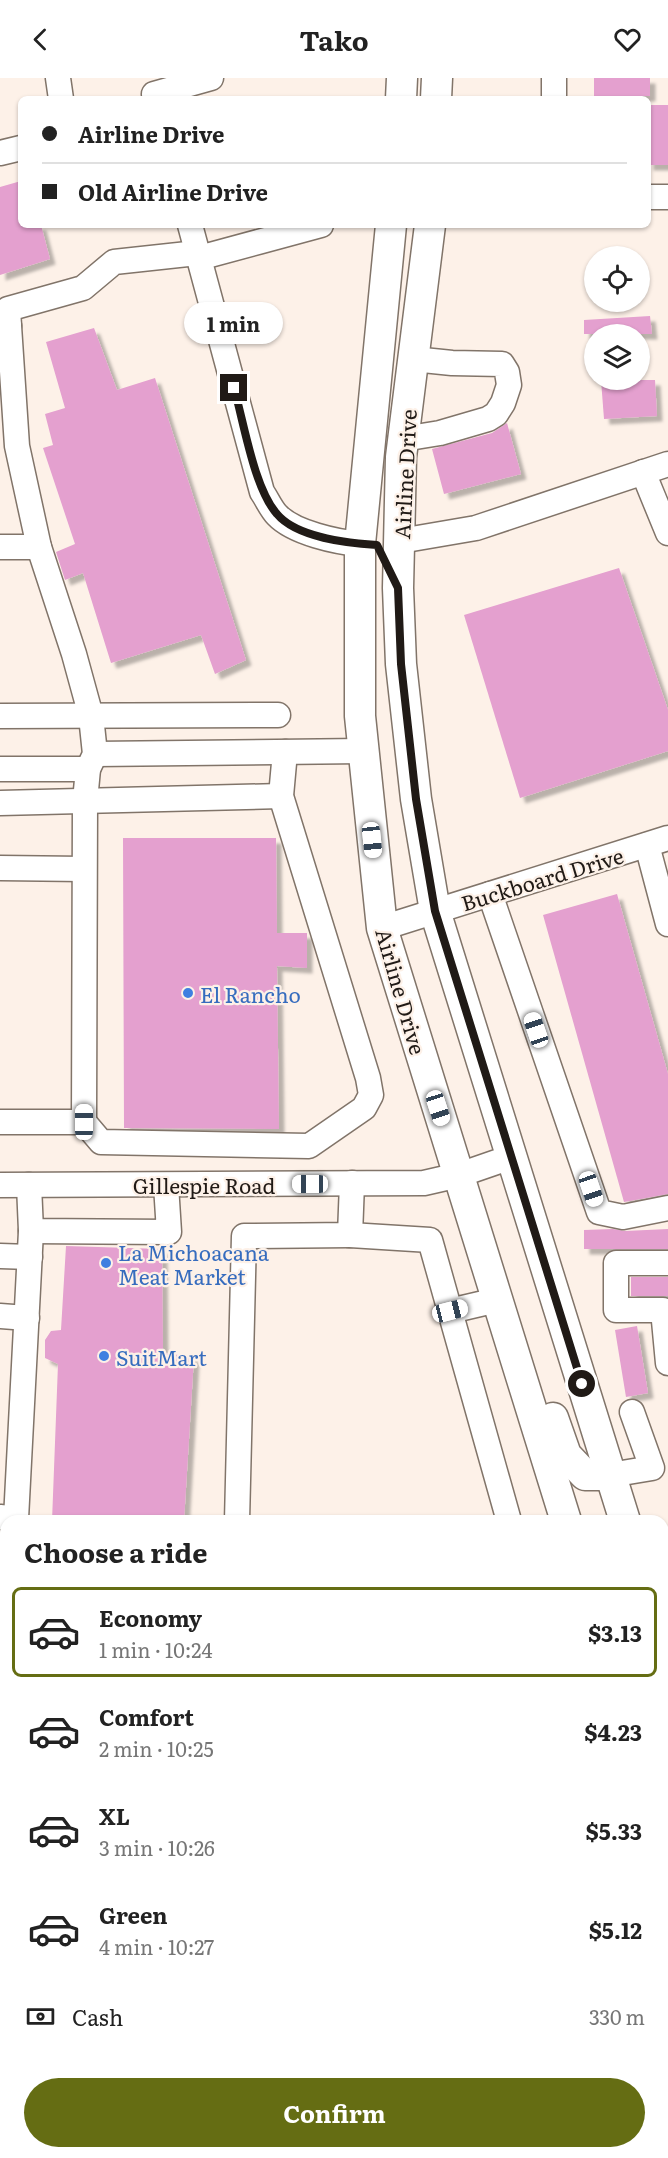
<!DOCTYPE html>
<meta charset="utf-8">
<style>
body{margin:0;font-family:Literata,serif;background:#f6f6f6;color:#222;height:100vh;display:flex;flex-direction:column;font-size:22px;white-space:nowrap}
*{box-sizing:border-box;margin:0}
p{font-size:20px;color:#767676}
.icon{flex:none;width:33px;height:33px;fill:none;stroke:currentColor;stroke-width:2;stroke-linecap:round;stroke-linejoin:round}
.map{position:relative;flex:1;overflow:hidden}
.drawer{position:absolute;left:0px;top:1437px;width:669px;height:644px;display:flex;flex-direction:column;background:#fff;border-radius:18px 18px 0 0;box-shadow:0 2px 4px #0004}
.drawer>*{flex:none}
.banner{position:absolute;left:18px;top:18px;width:633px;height:132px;border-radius:9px;box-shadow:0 2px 4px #0004;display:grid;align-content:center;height:132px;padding:0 24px;background:#fff}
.controls{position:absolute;left:584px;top:168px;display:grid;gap:12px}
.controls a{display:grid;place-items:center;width:66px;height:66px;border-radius:50%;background:#fff;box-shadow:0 2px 4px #0004;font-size:30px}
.end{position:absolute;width:27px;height:27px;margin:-14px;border:8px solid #201a16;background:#fff;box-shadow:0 0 0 3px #fff}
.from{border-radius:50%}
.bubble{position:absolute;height:42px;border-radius:21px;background:#fff;box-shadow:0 2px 4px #0004;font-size:20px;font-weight:700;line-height:42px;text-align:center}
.car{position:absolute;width:18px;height:36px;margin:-18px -9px;border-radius:8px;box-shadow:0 0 4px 2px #0007;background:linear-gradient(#fff 24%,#345 0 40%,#fff 0 76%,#345 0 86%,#fff 0)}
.banner b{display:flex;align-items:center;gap:21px;height:57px;font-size:22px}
.banner b+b{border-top:2px solid #e0e0e0}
.banner i{width:15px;height:15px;background:#222}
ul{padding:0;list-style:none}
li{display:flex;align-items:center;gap:18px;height:90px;margin:0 12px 9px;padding:0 12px;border:3px solid transparent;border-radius:9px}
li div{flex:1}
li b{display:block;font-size:22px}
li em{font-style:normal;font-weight:700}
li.active{border-color:#656d13}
li>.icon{width:54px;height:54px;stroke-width:1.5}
h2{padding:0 24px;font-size:27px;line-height:72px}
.pay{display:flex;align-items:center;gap:15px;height:66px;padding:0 24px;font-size:22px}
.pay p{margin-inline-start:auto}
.button{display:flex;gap:12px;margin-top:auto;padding:12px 24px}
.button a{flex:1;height:69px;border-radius:36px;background:#656d13;color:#fff;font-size:24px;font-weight:700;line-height:69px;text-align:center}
header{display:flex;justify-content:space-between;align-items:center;height:78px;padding:0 24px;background:#fff;font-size:27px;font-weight:700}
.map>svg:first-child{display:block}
.building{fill:#e4a0cf;filter:url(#shadow)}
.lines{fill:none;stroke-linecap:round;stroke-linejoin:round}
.minor-casing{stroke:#817469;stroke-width:27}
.major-casing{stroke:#817469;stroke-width:33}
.minor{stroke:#fff;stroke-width:24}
.major{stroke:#fff;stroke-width:30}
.route{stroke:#201a16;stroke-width:8}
.shop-dot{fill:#3f7fe0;stroke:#fdf1e8;stroke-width:2}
.labels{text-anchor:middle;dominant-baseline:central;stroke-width:4.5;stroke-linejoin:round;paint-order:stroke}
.street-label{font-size:21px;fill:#201a16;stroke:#fdf1e8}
.shop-label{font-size:21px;fill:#366cbe;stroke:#fdf1e8;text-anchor:start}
</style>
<header><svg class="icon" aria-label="back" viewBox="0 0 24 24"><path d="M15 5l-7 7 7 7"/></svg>Tako<svg class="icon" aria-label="heart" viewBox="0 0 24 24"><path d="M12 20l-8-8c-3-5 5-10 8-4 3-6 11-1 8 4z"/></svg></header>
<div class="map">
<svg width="668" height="2080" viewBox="0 0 668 2080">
<defs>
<filter id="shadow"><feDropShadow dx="5.5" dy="5.5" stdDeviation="1.5" flood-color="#0004"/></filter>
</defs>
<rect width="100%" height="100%" fill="#fdf1e8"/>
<g class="building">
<rect x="594" y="0" width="56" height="18"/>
<rect x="648" y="27" width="20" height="60"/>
<polygon points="21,103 21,147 41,147 50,181 0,197 0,109"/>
<polygon points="650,238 652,256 584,256 584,242"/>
<polygon points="94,250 117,312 155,300 246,582 215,596 201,557 111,585 83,495 65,502 56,474 75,466 43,370 53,367 45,336 65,330 46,264"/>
<polygon points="601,302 655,302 657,338 604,341"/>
<polygon points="507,345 521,396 444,416 432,371 492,355"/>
<polygon points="619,490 668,632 668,673 520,720 464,537"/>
<polygon points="123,760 276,760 277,855 307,855 307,890 277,888 279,1051 124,1050"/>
<polygon points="617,816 668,996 668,1116 624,1124 543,837"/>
<polygon points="613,1151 625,1153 668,1151 668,1171 584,1171 584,1152"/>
<polygon points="66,1168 162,1171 163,1275 194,1279 184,1443 52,1443 58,1286 45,1280 45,1262 51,1253 61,1252"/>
<rect x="631" y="1199" width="37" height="19"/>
<polygon points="637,1248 648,1315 626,1319 615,1252"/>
</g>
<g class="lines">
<g class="minor-casing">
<g id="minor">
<polyline points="58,0 61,21"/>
<polyline points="554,0 554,21"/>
<polyline points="154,16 211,0"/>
<polyline points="0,75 21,70"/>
<polyline points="648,119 668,119"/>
<path d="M 190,147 L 262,414 C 267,421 271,431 277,437 C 294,455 337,464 360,466"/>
<polyline points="199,180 321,147"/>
<polyline points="0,248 9,248 17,368 39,469 74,576 91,638 95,676 88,691 85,723 84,1044"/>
<polyline points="9,248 8,231 83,210 114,184 197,175"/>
<polyline points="403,361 440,355 488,341 496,336 503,325 509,307 507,294 502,286 452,285 413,281"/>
<polyline points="643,394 668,455"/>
<polyline points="400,463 476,450 668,386"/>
<polyline points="0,469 39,469"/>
<polyline points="0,638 278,637"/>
<polyline points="95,676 363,673"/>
<polyline points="0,691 88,691"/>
<polyline points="0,725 281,718"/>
<polyline points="647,767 668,846"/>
<polyline points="0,790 84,791"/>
<polyline points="490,816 599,1134 623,1139 668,1130"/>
<polyline points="382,850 668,760"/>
<polyline points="0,1044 84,1044 101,1064 309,1068 364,1030 371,1017 368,1000 281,718 285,674"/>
<polyline points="0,1107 424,1105 459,1097 511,1079"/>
<polyline points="29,1107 31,1153 169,1154 166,1107"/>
<polyline points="350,1157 430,1162 509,1443"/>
<polyline points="0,1178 30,1179"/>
<polyline points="668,1185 616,1185 616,1232 663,1232 668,1285"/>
<polyline points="450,1233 497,1222"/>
<polyline points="0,1238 27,1240"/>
<polyline points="610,1397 652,1390 632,1334"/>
<polyline points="0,1439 16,1441 31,1153"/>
<polyline points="237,1443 244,1158 350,1157 352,1105"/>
<polyline points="663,1535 668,1533"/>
<polyline points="0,1651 6,1651"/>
<polyline points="663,1869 668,1867"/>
<polyline points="663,1926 668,1925"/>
<polyline points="0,1953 6,1954"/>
<polyline points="663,2046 668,2061"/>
<polyline points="3,2080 6,2031"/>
<polyline points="523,2080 527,2074"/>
</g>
</g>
<g class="major-casing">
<g id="major">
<polyline points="401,21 402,0"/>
<polyline points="436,21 437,0"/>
<polyline points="391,147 360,466 360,638 382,850 566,1443"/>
<polyline points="430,147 401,379 398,510 401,586 416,721 435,833 625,1443"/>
<polyline points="553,1340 566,1377 585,1397 610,1397"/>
<polyline points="663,1568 668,1584"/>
<polyline points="663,1752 668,1768"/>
</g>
</g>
<use href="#minor" class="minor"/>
<use href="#major" class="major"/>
</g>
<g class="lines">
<path class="route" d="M 234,310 C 244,345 254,410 277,436 C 297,460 348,465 377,467 L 398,510 L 401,586 L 416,721 L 435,833 L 582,1306"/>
</g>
<g class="shop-dot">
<circle cx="188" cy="915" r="6"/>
<circle cx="106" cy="1185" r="6"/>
<circle cx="104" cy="1278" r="6"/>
</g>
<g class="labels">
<g class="street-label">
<text transform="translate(404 396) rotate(-87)">Airline Drive</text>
<text transform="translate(542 800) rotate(-17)">Buckboard Drive</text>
<text transform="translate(402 913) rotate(74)">Airline Drive</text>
<text x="204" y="1106">Gillespie Road</text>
</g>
<g class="shop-label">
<text x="200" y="915">El Rancho</text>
<text x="118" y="1173">La Michoacana<tspan x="118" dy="24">Meat Market</tspan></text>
<text x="116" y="1278">SuitMart</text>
</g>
</g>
</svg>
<div class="controls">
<a><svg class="icon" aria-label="locate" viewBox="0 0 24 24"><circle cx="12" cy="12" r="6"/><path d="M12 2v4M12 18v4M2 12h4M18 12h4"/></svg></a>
<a><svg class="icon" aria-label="layers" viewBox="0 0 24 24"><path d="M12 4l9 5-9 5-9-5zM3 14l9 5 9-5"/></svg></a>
</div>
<i class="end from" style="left:582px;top:1306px"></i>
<i class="end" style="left:234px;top:310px"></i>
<div class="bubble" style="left:184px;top:224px;width:99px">1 min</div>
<i class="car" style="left:372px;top:762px;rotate:174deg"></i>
<i class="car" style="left:536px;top:952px;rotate:341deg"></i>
<i class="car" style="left:438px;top:1030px;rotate:162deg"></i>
<i class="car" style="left:84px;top:1044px;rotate:0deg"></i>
<i class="car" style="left:310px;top:1106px;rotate:270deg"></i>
<i class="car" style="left:591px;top:1111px;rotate:161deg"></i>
<i class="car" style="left:450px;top:1233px;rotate:76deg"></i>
<div class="banner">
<b><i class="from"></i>Airline Drive</b>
<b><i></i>Old Airline Drive</b>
</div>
<section class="drawer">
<h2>Choose a ride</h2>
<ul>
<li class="active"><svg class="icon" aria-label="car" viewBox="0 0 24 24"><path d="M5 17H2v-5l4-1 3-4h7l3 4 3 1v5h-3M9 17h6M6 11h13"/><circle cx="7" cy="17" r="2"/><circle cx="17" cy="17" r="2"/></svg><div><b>Economy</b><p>1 min · 10:24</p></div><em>$3.13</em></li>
<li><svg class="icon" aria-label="car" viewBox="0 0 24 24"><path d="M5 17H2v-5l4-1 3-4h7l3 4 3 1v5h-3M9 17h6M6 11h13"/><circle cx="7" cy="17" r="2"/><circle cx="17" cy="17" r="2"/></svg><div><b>Comfort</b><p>2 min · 10:25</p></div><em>$4.23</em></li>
<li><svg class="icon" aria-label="car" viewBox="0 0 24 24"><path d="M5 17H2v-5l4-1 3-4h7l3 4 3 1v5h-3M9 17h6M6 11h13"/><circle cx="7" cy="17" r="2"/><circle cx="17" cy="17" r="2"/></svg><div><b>XL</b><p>3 min · 10:26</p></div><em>$5.33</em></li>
<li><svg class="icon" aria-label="car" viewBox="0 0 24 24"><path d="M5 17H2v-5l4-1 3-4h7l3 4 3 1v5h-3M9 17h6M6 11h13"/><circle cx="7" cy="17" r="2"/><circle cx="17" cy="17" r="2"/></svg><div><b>Green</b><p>4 min · 10:27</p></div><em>$5.12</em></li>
</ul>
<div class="pay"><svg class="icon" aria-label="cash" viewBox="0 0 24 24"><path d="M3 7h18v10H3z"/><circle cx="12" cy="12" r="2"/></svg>Cash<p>330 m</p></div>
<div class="button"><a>Confirm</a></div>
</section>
</div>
